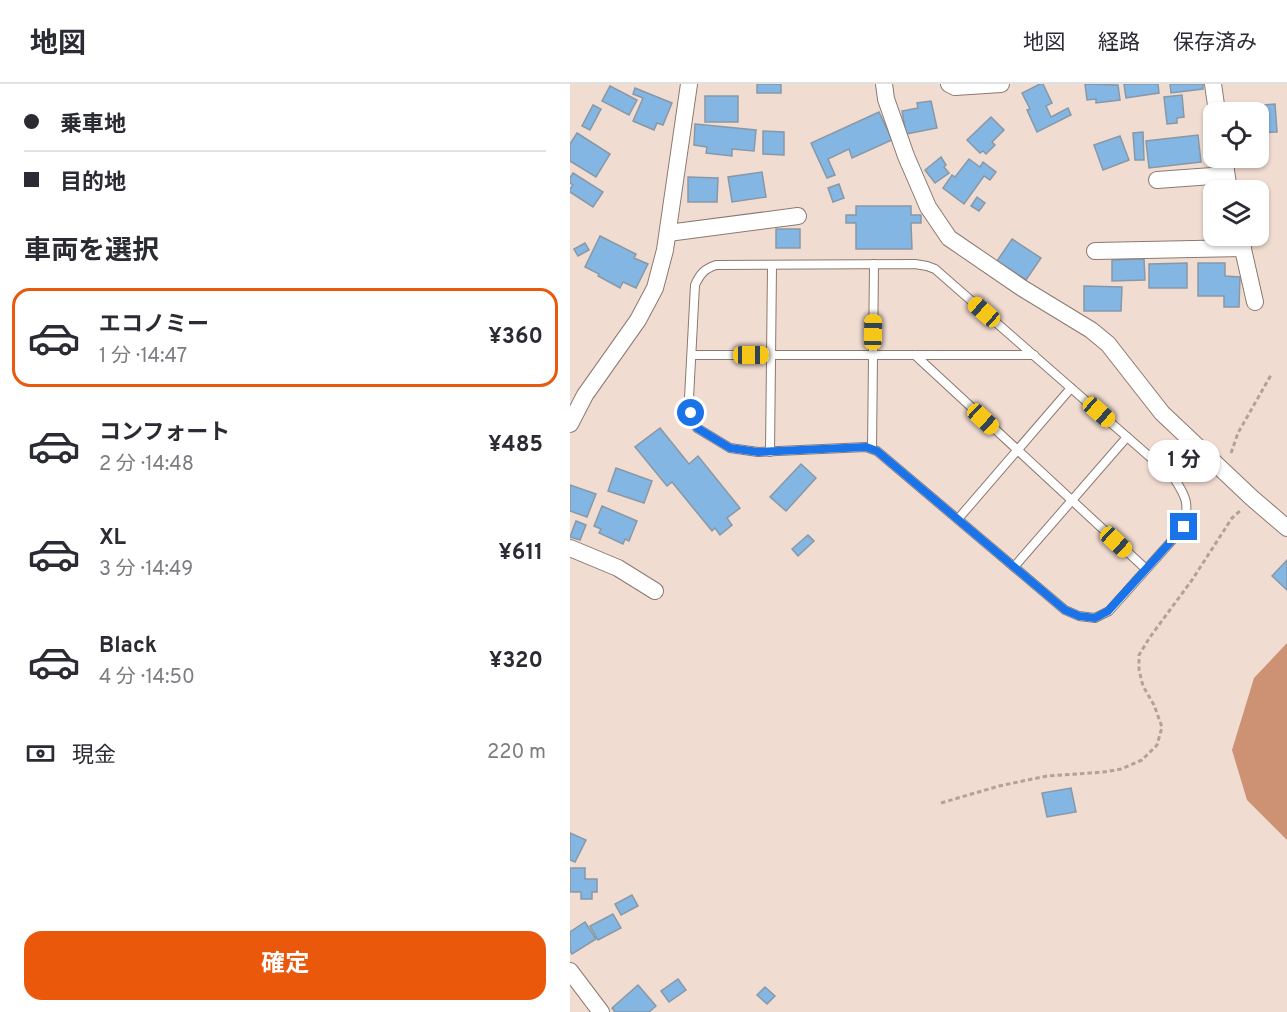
<!DOCTYPE html>
<html lang="ja">
<meta charset="utf-8">
<style>
body{margin:0;font-family:Overpass,"Noto Sans JP",sans-serif;background:#f2f2f3;color:#2b2b33;height:100vh;display:flex;flex-direction:column;font-size:22px;white-space:nowrap}
*{box-sizing:border-box;margin:0}
p{font-size:20px;color:#7c7c81}
.icon{flex:none;width:33px;height:33px;fill:none;stroke:currentColor;stroke-width:2;stroke-linecap:round;stroke-linejoin:round}
.map{position:relative;flex:1;overflow:hidden}
.details{display:flex;flex-direction:column;background:#fff;width:570px}
.details>*{flex:none}
.banner{display:grid;align-content:center;height:132px;padding:0 24px;background:#fff}
.fabs{position:absolute;left:633px;top:18px;display:grid;gap:12px}
.fabs a{display:grid;place-items:center;width:66px;height:66px;border-radius:12px;background:#fff;box-shadow:0 2px 4px #0004;font-size:30px}
.end{position:absolute;width:27px;height:27px;margin:-14px;border:8px solid #1a73e8;background:#fff;box-shadow:0 0 0 3px #fff}
.from{border-radius:50%}
.bubble{position:absolute;height:42px;border-radius:18px;background:#fff;box-shadow:0 2px 4px #0004;font-size:20px;font-weight:700;line-height:42px;text-align:center}
.car{position:absolute;width:18px;height:36px;margin:-18px -9px;border-radius:8px;box-shadow:0 0 4px 2px #0007;background:linear-gradient(#f5c518 24%,#345 0 40%,#f5c518 0 76%,#345 0 86%,#f5c518 0)}
.banner b{display:flex;align-items:center;gap:21px;height:57px;font-size:22px}
.banner b+b{border-top:2px solid #e1e1e2}
.banner i{width:15px;height:15px;background:#2b2b33}
ul{padding:0;list-style:none}
li{display:flex;align-items:center;gap:18px;height:99px;margin:0 12px 9px;padding:0 12px;border:3px solid transparent;border-radius:18px}
li div{flex:1}
li b{display:block;font-size:22px}
li em{font-style:normal;font-weight:700}
li.current{border-color:#ea580c}
li>.icon{width:54px;height:54px;stroke-width:1.5}
h2{padding:0 24px;font-size:27px;line-height:72px}
.pay{display:flex;align-items:center;gap:15px;height:66px;padding:0 24px;font-size:22px}
.pay p{margin-inline-start:auto}
.cta{display:flex;gap:12px;margin-top:auto;padding:12px 24px}
.cta a{flex:1;height:69px;border-radius:18px;background:#ea580c;color:#fff;font-size:24px;font-weight:700;line-height:69px;text-align:center}
header{display:flex;align-items:center;gap:36px;box-sizing:border-box;height:84px;padding:0 30px;background:#fff;border-bottom:2px solid #e1e1e2}
header strong{font-size:28px}
nav{display:flex;gap:33px;margin-inline-start:auto;font-size:21px}
main{display:flex;flex:1;min-height:0}
.map>svg:first-child{display:block}
.forest{fill:#cc9273}
.building{fill:#83b6e2;stroke:#8898a6;stroke-width:1.5}
.lines{fill:none;stroke-linecap:round;stroke-linejoin:round}
.lane-casing{stroke:#8c796f;stroke-width:10}
.street-casing{stroke:#8c796f;stroke-width:18}
.path{stroke:#b3a299;stroke-width:3;stroke-dasharray:4.5 3;stroke-linecap:butt}
.lane{stroke:#fff;stroke-width:8}
.street{stroke:#fff;stroke-width:16}
.route{stroke:#1a73e8;stroke-width:8}
</style>
<header>
<strong>地図</strong>
<nav><a>地図</a><a>経路</a><a>保存済み</a></nav>
</header>
<main>
<section class="details">
<div class="banner">
<b><i class="from"></i>乗車地</b>
<b><i></i>目的地</b>
</div>
<h2>車両を選択</h2>
<ul>
<li class="current"><svg class="icon" aria-label="car" viewBox="0 0 24 24"><path d="M5 17H2v-5l4-1 3-4h7l3 4 3 1v5h-3M9 17h6M6 11h13"/><circle cx="7" cy="17" r="2"/><circle cx="17" cy="17" r="2"/></svg><div><b>エコノミー</b><p>1 分 · 14:47</p></div><em>¥360</em></li>
<li><svg class="icon" aria-label="car" viewBox="0 0 24 24"><path d="M5 17H2v-5l4-1 3-4h7l3 4 3 1v5h-3M9 17h6M6 11h13"/><circle cx="7" cy="17" r="2"/><circle cx="17" cy="17" r="2"/></svg><div><b>コンフォート</b><p>2 分 · 14:48</p></div><em>¥485</em></li>
<li><svg class="icon" aria-label="car" viewBox="0 0 24 24"><path d="M5 17H2v-5l4-1 3-4h7l3 4 3 1v5h-3M9 17h6M6 11h13"/><circle cx="7" cy="17" r="2"/><circle cx="17" cy="17" r="2"/></svg><div><b>XL</b><p>3 分 · 14:49</p></div><em>¥611</em></li>
<li><svg class="icon" aria-label="car" viewBox="0 0 24 24"><path d="M5 17H2v-5l4-1 3-4h7l3 4 3 1v5h-3M9 17h6M6 11h13"/><circle cx="7" cy="17" r="2"/><circle cx="17" cy="17" r="2"/></svg><div><b>Black</b><p>4 分 · 14:50</p></div><em>¥320</em></li>
</ul>
<div class="pay"><svg class="icon" aria-label="cash" viewBox="0 0 24 24"><path d="M3 7h18v10H3z"/><circle cx="12" cy="12" r="2"/></svg>現金<p>220 m</p></div>
<div class="cta"><a>確定</a></div>
</section>
<div class="map">
<svg width="717" height="928" viewBox="0 0 717 928">
<rect width="100%" height="100%" fill="#f1dcd1"/>
<polygon class="forest" points="717,559 717,756 677,716 662,666 684,594"/>
<g class="building">
<rect x="187" y="0" width="24" height="9"/>
<polygon points="470,0 473,0 482,19 476,22 481,33 498,24 501,31 467,48 457,26 460,25 452,9"/>
<polygon points="515,0 548,1 550,16 526,19 526,15 517,16"/>
<polygon points="554,0 588,0 589,9 556,14"/>
<polygon points="600,0 633,0 633,5 601,9"/>
<polygon points="40,2 67,16 59,31 32,17"/>
<polygon points="65,4 102,19 93,41 87,39 84,46 63,37 73,14 63,10"/>
<polygon points="612,11 614,33 607,34 607,39 597,40 594,13"/>
<rect x="135" y="12" width="33" height="26"/>
<polygon points="361,17 367,44 336,50 332,27 348,24 347,19"/>
<polygon points="705,20 707,48 688,49 688,28 660,28 660,24"/>
<polygon points="23,21 31,25 20,46 12,42"/>
<polygon points="309,28 322,56 282,74 279,65 258,75 265,91 257,94 241,59"/>
<polygon points="421,33 434,46 422,58 425,61 416,70 413,67 410,69 397,56"/>
<polygon points="125,40 186,46 184,67 162,65 162,72 136,69 137,63 124,61"/>
<polygon points="193,47 214,48 214,71 193,70"/>
<polygon points="573,48 574,76 565,76 563,49"/>
<polygon points="7,49 40,70 26,93 0,77 0,60"/>
<polygon points="628,51 631,78 579,84 576,57"/>
<polygon points="550,52 559,76 533,86 524,61"/>
<polygon points="371,73 376,81 374,83 379,89 365,99 355,86"/>
<rect x="665" y="74" width="17" height="7"/>
<polygon points="399,75 410,83 413,78 426,88 420,96 414,92 394,120 373,104 382,91 385,93"/>
<polygon points="192,88 196,113 162,118 158,93"/>
<polygon points="3,89 33,108 23,123 0,108 0,105 3,101 0,99 0,94"/>
<polygon points="118,93 148,94 147,118 118,118"/>
<polygon points="269,100 274,114 263,118 258,104"/>
<polygon points="407,113 415,119 409,127 401,122"/>
<polygon points="286,122 341,122 341,131 351,131 351,139 341,139 342,165 286,165 286,139 276,139 276,131 286,131"/>
<rect x="206" y="145" width="24" height="19"/>
<polygon points="30,152 66,170 64,174 78,180 66,204 53,198 50,204 28,192 29,190 15,183"/>
<polygon points="442,155 471,174 456,196 427,177"/>
<polygon points="15,159 19,166 8,172 4,165"/>
<polygon points="574,175 575,196 542,197 542,176"/>
<polygon points="617,179 617,204 579,204 579,180"/>
<polygon points="628,179 655,179 655,192 670,193 669,223 654,223 654,212 628,212"/>
<polygon points="514,202 552,203 551,227 514,227"/>
<polygon points="90,344 119,380 128,372 170,424 157,434 162,441 150,451 145,444 142,447 102,398 97,402 65,363"/>
<polygon points="231,380 246,394 216,427 200,413"/>
<polygon points="46,384 82,397 74,419 38,407"/>
<polygon points="0,401 26,410 17,433 0,427"/>
<polygon points="32,422 67,437 59,457 55,455 53,460 29,449 31,445 24,442"/>
<polygon points="6,437 16,441 10,456 0,453"/>
<polygon points="238,451 244,457 228,472 222,465"/>
<polygon points="717,476 717,506 702,492"/>
<polygon points="501,704 506,728 477,733 472,709"/>
<polygon points="0,749 16,756 5,778 0,776"/>
<polygon points="0,784 15,784 15,795 27,795 27,808 22,808 22,815 11,815 11,808 0,808"/>
<polygon points="62,811 68,822 51,831 45,820"/>
<polygon points="43,830 51,844 28,856 20,842"/>
<polygon points="15,838 26,855 2,870 0,867 0,848"/>
<polygon points="108,895 116,906 99,918 91,907"/>
<polygon points="68,901 86,922 79,928 45,928 42,924"/>
<polygon points="195,903 205,912 197,920 187,911"/>
</g>
<g class="lines">
<g class="lane-casing">
<g id="lane">
<path d="M 345,180 L 357,182 L 365,185 L 604,394 C 617,414 619,419 614,443 L 539,527 L 525,534 L 509,532 L 495,526 L 307,367 L 296,363 L 188,368 L 160,364 L 127,344 L 121,329 L 119,314 L 125,201 C 130,190 134,185 146,181 Z"/>
<polyline points="122,271 464,271"/>
<polyline points="345,271 576,485"/>
<polyline points="302,365 304,180"/>
<polyline points="200,368 202,181"/>
<polyline points="388,435 501,304"/>
<polyline points="444,483 557,353"/>
</g>
</g>
<g class="street-casing">
<g id="street">
<polyline points="314,0 316,15 336,72 358,123 379,154 452,204 521,246 538,260 592,329 682,414 717,444"/>
<polyline points="379,0 385,3 431,0"/>
<polyline points="643,0 647,28"/>
<polyline points="654,74 659,106"/>
<polyline points="587,96 656,91"/>
<polyline points="98,149 228,132"/>
<polyline points="670,152 685,218"/>
<polyline points="525,167 673,164"/>
<polyline points="0,340 15,311 68,236 85,204 95,166 119,0"/>
<polyline points="0,464 48,484 85,507"/>
<polyline points="0,887 31,928"/>
</g>
</g>
<g class="path">
<polyline points="661,369 668,349 701,291"/>
<polyline points="371,719 429,702 477,692 534,688 551,685 572,676 587,661 592,643 584,621 573,602 569,586 569,571 580,553 622,496 662,434 670,427"/>
</g>
<use href="#lane" class="lane"/>
<use href="#street" class="street"/>
</g>
<g class="lines">
<polyline class="route" points="121,329 127,344 160,364 188,368 296,363 307,367 495,526 509,532 525,534 538,527 614,443"/>
</g>
</svg>
<div class="fabs">
<a><svg class="icon" aria-label="locate" viewBox="0 0 24 24"><circle cx="12" cy="12" r="6"/><path d="M12 2v4M12 18v4M2 12h4M18 12h4"/></svg></a>
<a><svg class="icon" aria-label="layers" viewBox="0 0 24 24"><path d="M12 4l9 5-9 5-9-5zM3 14l9 5 9-5"/></svg></a>
</div>
<i class="end from" style="left:121px;top:329px"></i>
<i class="end" style="left:614px;top:443px"></i>
<div class="bubble" style="left:578px;top:356px;width:72px">1 分</div>
<i class="car" style="left:414px;top:228px;rotate:311deg"></i>
<i class="car" style="left:303px;top:248px;rotate:1deg"></i>
<i class="car" style="left:181px;top:271px;rotate:90deg"></i>
<i class="car" style="left:529px;top:328px;rotate:131deg"></i>
<i class="car" style="left:413px;top:335px;rotate:133deg"></i>
<i class="car" style="left:546px;top:458px;rotate:133deg"></i>
</div>
</main>
